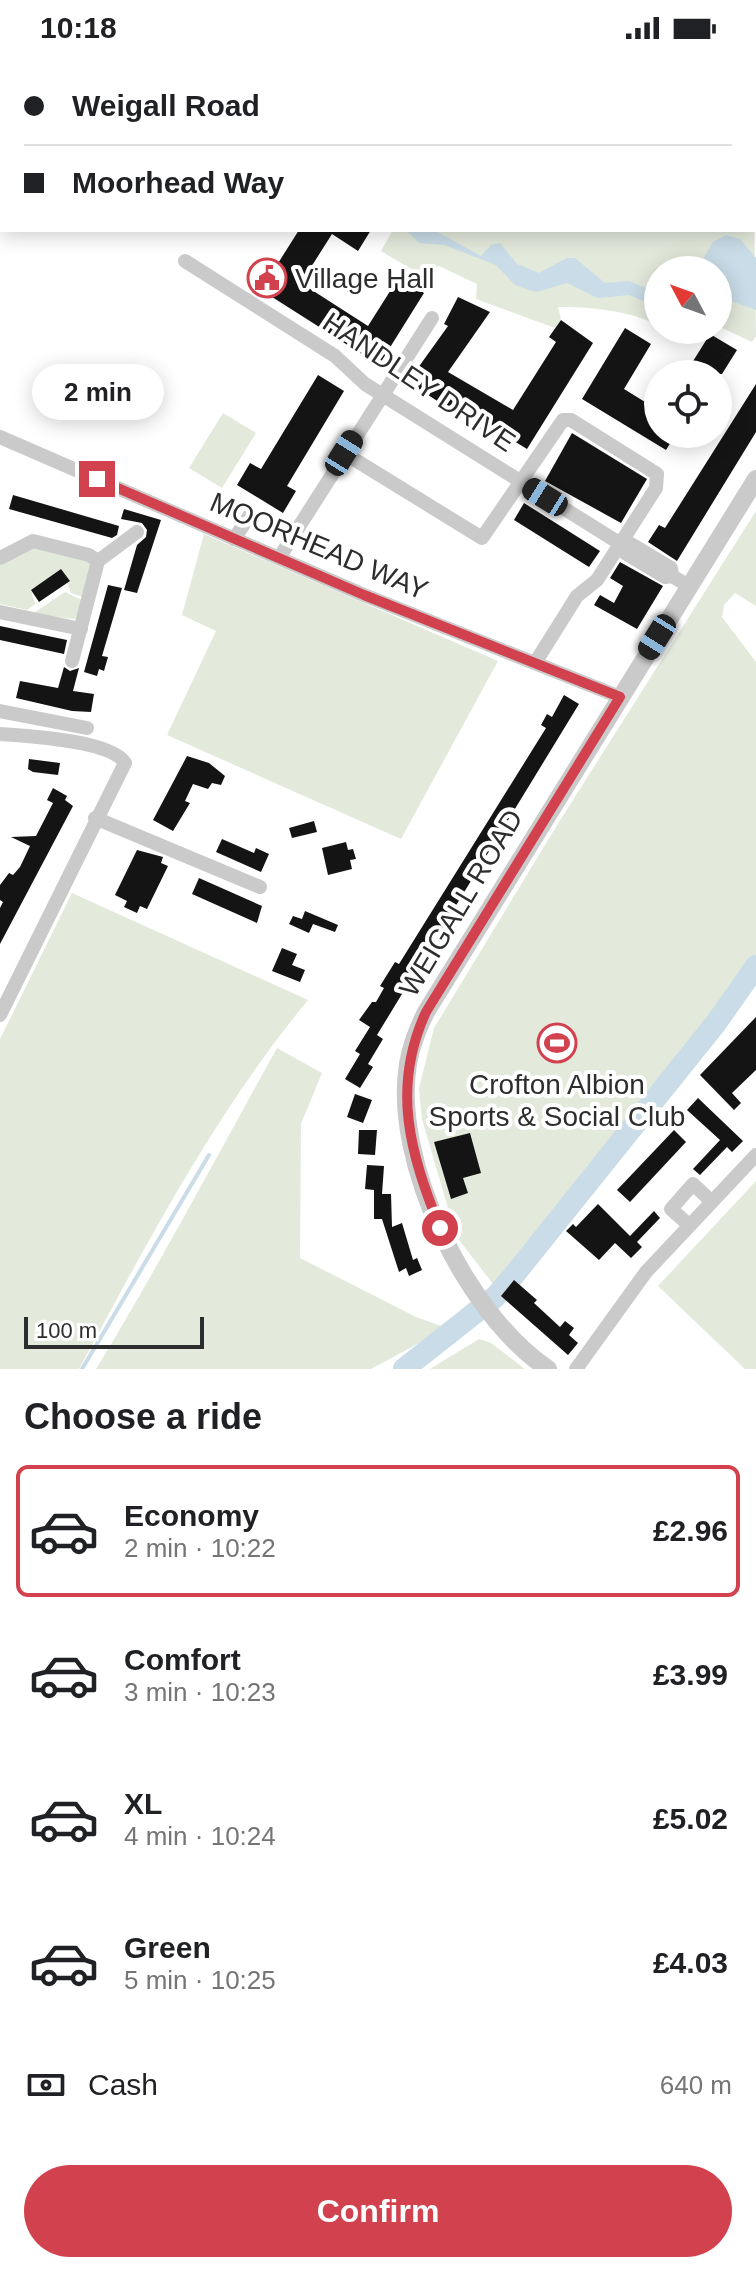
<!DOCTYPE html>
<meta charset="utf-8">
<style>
body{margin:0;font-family:Arial,sans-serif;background:#f2f2f2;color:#202124;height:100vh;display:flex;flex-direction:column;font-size:30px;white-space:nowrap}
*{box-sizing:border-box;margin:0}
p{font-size:26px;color:#757577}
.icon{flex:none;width:44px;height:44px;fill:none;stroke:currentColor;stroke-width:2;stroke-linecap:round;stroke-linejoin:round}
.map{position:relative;height:1313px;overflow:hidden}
.panel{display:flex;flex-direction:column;background:#fff;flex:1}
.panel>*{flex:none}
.guide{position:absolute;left:0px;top:0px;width:756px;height:176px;box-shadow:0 4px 20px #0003;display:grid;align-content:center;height:176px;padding:0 24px;background:#fff}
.needle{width:52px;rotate:311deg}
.buttons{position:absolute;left:644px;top:200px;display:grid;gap:16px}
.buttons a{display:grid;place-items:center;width:88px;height:88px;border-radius:50%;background:#fff;box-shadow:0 4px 20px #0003;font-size:40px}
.scale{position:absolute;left:24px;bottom:20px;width:180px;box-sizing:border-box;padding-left:8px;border:4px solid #2d2d2d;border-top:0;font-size:22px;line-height:28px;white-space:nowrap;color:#2d2d2d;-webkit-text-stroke:6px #fff;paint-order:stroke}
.end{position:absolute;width:36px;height:36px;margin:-18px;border:10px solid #d2414e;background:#fff;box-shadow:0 0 0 4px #fff}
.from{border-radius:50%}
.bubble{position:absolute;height:56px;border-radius:28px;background:#fff;box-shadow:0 4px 20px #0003;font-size:26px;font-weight:700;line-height:56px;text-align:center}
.car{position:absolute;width:24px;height:48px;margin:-24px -12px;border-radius:10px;box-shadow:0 0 6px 2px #0007;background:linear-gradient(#222 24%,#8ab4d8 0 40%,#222 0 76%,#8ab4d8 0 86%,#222 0)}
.guide b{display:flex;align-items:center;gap:28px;height:76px;font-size:30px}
.guide b+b{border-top:2px solid #e0e0e0}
.guide i{width:20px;height:20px;background:#202124}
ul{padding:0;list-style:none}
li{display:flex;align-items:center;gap:24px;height:132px;margin:0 16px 12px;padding:0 8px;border:4px solid transparent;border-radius:12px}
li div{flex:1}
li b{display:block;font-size:30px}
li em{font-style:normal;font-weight:700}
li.current{border-color:#d2414e}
li>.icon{width:72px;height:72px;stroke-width:1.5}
h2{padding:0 24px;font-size:36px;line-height:96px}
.pay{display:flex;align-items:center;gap:20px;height:88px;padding:0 24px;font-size:30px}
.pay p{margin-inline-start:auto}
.action{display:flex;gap:16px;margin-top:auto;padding:16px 24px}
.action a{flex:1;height:92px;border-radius:48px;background:#d2414e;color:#fff;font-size:32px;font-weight:700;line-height:92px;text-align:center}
.status{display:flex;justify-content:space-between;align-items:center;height:56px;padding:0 40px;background:#fff;direction:ltr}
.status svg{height:22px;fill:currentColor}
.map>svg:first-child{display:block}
.green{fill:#e3e9db}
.water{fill:#c9dce7}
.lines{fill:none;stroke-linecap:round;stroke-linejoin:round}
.stream{stroke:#c9dce7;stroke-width:4}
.river{stroke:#c9dce7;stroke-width:22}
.building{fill:#141414}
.minor{stroke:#cacaca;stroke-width:14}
.tertiary{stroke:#cacaca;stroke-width:18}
.trunk{stroke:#9c9c9c;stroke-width:24}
.route{stroke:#d2414e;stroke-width:10}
.labels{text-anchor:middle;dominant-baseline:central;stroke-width:8;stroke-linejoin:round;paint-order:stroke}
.poi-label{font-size:28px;fill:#2d2d2d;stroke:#fff;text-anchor:start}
.street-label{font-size:28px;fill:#2d2d2d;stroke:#fff}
</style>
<div class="status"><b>10:18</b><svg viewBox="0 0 49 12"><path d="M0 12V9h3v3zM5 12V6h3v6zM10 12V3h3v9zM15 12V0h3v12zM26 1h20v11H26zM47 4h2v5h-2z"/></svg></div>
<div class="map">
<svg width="756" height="1313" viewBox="0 0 756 1313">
<rect width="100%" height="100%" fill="#fff"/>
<g class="green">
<path d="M 754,153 L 756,280 L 752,286 L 718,270 L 718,214 L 658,214 L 658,272 C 644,255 580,250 558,251 L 561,263 L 555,272 L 476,243 L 477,228 L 439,210 L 423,220 L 381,195 L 393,174 L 754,174 Z"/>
<polygon points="223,357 256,377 222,432 189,412"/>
<polygon points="756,455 756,550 735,537 724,549 722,561 756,606 756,902 493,1228 456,1180 422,1063 419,1032 434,972 559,766"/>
<polygon points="204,478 498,605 401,783 167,679 216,575 182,559"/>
<polygon points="32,490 88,506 91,509 85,542 71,537 67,527 70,525 61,513 31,534 35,548 27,554 0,548 0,507"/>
<polygon points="65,536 84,545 75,563 38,559 35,556"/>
<path d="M 72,837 L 308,944 C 215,1057 148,1185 79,1313 L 0,1313 L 0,983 Z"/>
<path d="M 277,992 L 322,1017 L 301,1068 L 300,1202 L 416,1261 L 447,1272 L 371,1313 L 96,1313 C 160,1208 217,1100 277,992 Z"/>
<polygon points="756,1125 756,1313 745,1313 658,1230"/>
<polygon points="479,1283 491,1287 525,1313 430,1313"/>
</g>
<g class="water">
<polygon points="406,174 434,174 481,200 491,189 500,187 517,208 539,217 567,202 575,202 605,227 629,225 658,237 658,251 629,239 598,242 567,227 537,236 529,234 515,229 496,209 444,189 419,187"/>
<polygon points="726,179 740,183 756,202 756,254 718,240 718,214 697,214 713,186"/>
</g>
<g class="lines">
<polyline class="stream" points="82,1313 209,1099"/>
<polyline class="river" points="404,1313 495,1241 510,1224 716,967 756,910"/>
</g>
<g class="building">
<polygon points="299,174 371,174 358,195 332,178 301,227 368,270 399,221 424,237 379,309 250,227 264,205 275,212"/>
<polygon points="458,241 490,256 448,316 513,354 556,286 549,281 561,264 593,287 527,393 514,385 510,393 416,331 418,328 410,323 448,270 444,268"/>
<polygon points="625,272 651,288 624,333 658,354 658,378 676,378 666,394 582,343"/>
<polygon points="710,278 737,294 722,318 685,318"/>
<polygon points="318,319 344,335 287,430 296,435 283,457 237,429 250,407 261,413"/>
<polygon points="756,328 756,376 677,505 648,486 659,469 665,472"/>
<polygon points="572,377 647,423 621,467 545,425"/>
<polygon points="13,439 119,470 117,479 112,482 9,453"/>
<polygon points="524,447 600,495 589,511 514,464"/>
<polygon points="124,453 161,464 137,537 124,534 137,489 146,481 147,474 142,467 121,463"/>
<polygon points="620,506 663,530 637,573 594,549 600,539 614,547 623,530 610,522"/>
<polygon points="61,513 70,525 39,546 31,534"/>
<polygon points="108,529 122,532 102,600 108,601 104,615 99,613 97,620 84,616"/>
<polygon points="0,570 67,584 64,598 0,584"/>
<polygon points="64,611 70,615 79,612 73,635 94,638 91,656 72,655 16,642 20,625 58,632"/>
<polygon points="564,639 579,648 377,979 383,983 368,1008 373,1011 360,1032 345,1023 360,998 355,995 370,971 359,964 372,946 376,946 384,932 380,930 395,906 399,908 546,672 541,669 547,658 552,661"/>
<polygon points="187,700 209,707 225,720 221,729 212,727 208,733 193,728 185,745 190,747 173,775 153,764"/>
<polygon points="29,703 60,707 58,719 33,716 28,713"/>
<polygon points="53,732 67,740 65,744 73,750 0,888 0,852 3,846 0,844 0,829 9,817 13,819 20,811 30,790 11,781 36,780 53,747 47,744"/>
<polygon points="314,765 317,776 292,782 289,772"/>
<polygon points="222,783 254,797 256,792 269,798 261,816 216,796"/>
<polygon points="346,786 348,794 353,793 356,803 350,804 352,813 328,819 322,792"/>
<polygon points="137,794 163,801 161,807 168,810 147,853 140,850 137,857 124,851 127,845 115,839"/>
<polygon points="199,822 262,850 257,867 192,838"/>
<polygon points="305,855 338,869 335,876 313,868 309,877 289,868 293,860 302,863"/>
<polygon points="282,892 297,898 292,909 305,914 300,926 272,915"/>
<polygon points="756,961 756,1014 732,1037 741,1047 734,1054 700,1019"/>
<polygon points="355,1038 372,1044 363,1067 347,1061"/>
<polygon points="698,1042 743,1085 732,1096 727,1091 700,1119 693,1113 720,1084 687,1054"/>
<polygon points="359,1074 377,1074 375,1099 358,1098"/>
<polygon points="674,1074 686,1086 630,1146 617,1134"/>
<polygon points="470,1077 481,1117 463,1122 468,1137 451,1143 434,1086"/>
<polygon points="367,1109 384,1110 382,1138 391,1138 392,1171 402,1167 413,1204 417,1202 422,1214 409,1220 406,1212 399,1216 382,1163 374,1163 374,1134 365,1133"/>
<polygon points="598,1148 630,1180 654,1155 660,1162 637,1186 642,1191 631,1202 615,1187 599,1204 566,1175 573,1168 576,1171"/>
<polygon points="514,1224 537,1244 534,1247 560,1271 565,1265 574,1272 569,1279 578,1287 568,1299 501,1240"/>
</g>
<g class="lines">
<g class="minor">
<polyline points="596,2 598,0"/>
<polyline points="185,205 335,300 365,328 624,490 625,497 665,521 672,520 689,530"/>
<polyline points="0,381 364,539 620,641"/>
<polyline points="344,397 482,482 563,364 571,364 657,418 656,432 597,524 577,540 535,607"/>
<polyline points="234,483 250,459"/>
<polyline points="624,490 631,488 671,512 672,520"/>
<polyline points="0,502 33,485 89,499 98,505 72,605"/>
<polyline points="279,502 432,262"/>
<polyline points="98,505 137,476"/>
<polyline points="0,556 81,573"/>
<polyline points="0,655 87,672"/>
<path d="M 0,678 C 27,680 111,684 125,707 L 0,959"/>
<polyline points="95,762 260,831"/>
<polyline points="689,1169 671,1153 693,1128 711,1145"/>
<polyline points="576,1313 646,1216 756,1099"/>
</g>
<path class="tertiary" d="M 548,1313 C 466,1258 392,1106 408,1008 C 411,989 418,972 426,956 L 756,423"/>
<g class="trunk">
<polyline points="521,0 524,2"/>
<polyline points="563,0 566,2"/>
<polyline points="754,136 756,137"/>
</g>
</g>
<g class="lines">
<path class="route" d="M 97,423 L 364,539 L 620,641 L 426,956 C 391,1032 410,1097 440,1172"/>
</g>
<defs>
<g id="civic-ring" transform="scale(2)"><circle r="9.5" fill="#fff" stroke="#d2414e" stroke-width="1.5"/><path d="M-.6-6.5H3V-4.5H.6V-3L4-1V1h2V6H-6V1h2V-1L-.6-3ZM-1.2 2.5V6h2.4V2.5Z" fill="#d2414e"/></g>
<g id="stadium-ring" transform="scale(2)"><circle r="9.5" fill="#fff" stroke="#d2414e" stroke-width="1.5"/><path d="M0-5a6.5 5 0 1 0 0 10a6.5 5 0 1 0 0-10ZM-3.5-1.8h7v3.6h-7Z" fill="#d2414e"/></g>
</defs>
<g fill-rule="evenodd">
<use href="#civic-ring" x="267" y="222"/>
<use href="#stadium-ring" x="557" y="987"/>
</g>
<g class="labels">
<g class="poi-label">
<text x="295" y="222">Village Hall</text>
<text x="557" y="1028" text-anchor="middle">Crofton Albion<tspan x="557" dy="32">Sports &amp; Social Club</tspan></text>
</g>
<g class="street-label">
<text transform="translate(419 326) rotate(34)">HANDLEY DRIVE</text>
<text transform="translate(319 490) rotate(23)">MOORHEAD WAY</text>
<text transform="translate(461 847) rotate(-59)">WEIGALL ROAD</text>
</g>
</g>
</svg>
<div class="buttons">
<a><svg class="needle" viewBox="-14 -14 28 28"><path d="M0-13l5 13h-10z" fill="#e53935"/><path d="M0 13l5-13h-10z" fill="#757577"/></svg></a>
<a><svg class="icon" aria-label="locate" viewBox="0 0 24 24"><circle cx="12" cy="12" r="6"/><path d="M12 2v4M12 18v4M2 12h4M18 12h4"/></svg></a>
</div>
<div class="scale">100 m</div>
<i class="end from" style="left:440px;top:1172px"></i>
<i class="end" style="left:97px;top:423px"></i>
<div class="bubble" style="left:32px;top:308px;width:132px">2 min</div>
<i class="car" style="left:344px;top:397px;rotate:32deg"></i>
<i class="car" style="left:545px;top:441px;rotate:302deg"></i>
<i class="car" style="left:657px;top:581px;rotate:212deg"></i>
<div class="guide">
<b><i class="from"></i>Weigall Road</b>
<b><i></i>Moorhead Way</b>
</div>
</div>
<section class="panel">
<h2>Choose a ride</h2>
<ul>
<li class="current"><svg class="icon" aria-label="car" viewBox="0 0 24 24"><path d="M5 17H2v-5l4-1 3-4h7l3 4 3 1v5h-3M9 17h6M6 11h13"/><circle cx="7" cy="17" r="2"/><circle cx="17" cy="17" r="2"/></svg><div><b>Economy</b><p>2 min · 10:22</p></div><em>£2.96</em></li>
<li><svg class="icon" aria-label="car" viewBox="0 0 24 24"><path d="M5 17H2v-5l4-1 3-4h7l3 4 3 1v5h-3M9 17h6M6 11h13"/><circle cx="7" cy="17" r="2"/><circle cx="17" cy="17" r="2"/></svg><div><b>Comfort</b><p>3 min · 10:23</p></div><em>£3.99</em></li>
<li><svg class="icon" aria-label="car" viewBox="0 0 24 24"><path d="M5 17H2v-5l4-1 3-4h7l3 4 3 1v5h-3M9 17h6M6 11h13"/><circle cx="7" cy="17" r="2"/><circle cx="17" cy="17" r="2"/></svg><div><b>XL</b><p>4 min · 10:24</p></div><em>£5.02</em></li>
<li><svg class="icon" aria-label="car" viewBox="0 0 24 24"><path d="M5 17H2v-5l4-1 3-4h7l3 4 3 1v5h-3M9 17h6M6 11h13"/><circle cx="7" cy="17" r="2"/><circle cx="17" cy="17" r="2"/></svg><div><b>Green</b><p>5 min · 10:25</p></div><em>£4.03</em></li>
</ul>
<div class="pay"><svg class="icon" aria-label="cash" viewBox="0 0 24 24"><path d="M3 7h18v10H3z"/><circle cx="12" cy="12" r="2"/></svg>Cash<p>640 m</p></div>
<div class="action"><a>Confirm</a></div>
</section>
